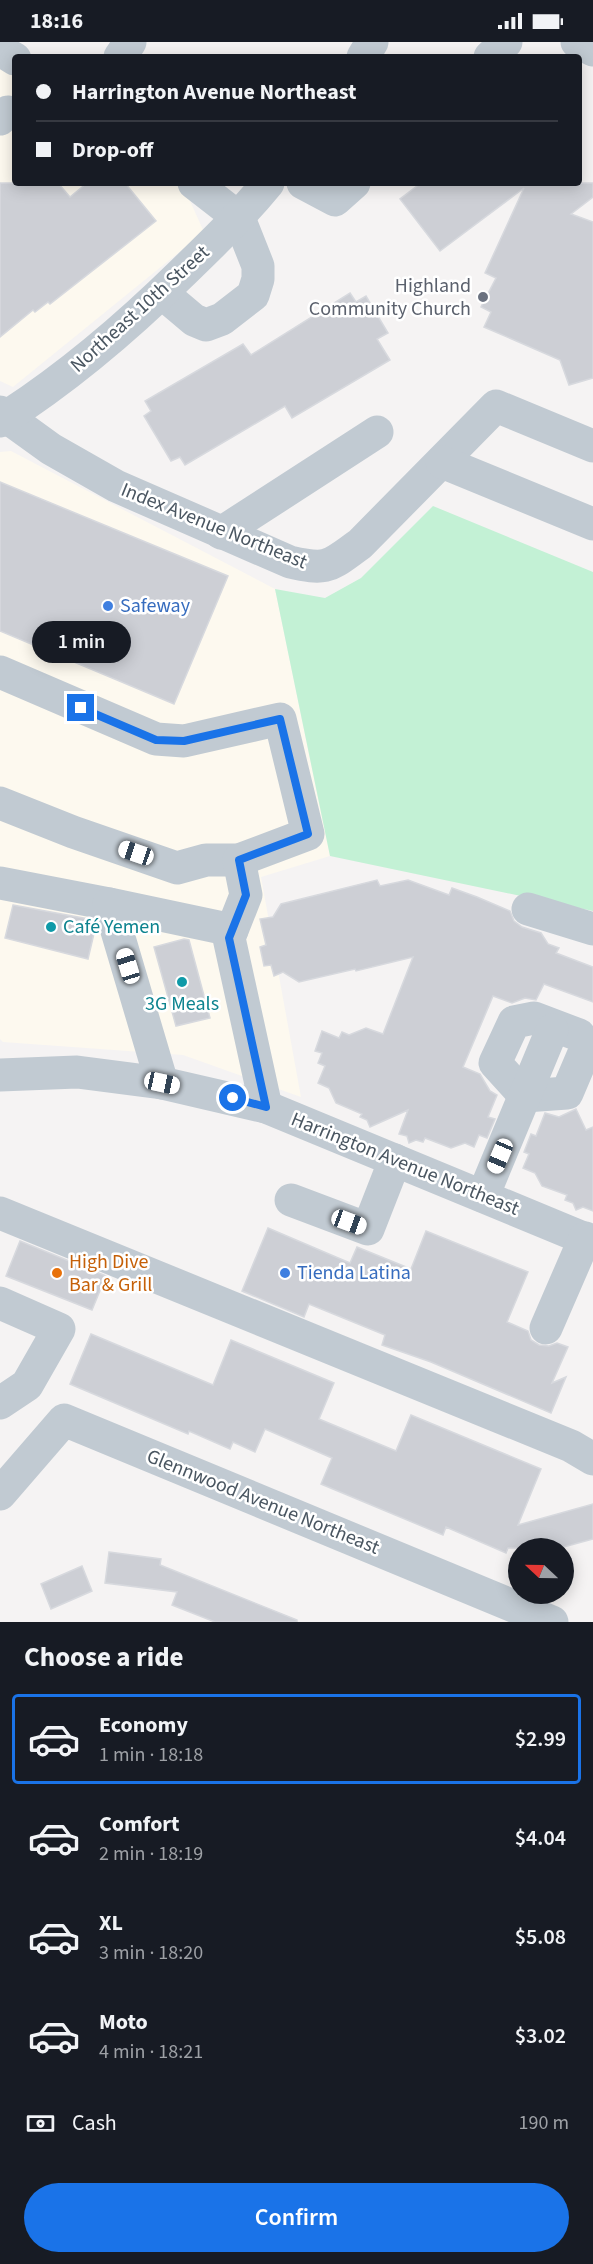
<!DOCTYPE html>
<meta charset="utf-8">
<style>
body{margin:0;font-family:"Source Sans 3",sans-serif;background:#242831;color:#f1f3f6;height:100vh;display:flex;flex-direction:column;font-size:22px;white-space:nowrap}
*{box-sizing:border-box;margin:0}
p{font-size:20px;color:#9ea1a6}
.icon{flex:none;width:33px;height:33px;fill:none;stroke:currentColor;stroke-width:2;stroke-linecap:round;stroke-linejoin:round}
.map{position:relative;height:1580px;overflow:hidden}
.details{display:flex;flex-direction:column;background:#171b24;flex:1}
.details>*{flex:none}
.top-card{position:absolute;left:12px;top:12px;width:570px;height:132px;border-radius:6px;box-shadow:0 3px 15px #0003;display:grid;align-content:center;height:132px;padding:0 24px;background:#171b24}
.needle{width:39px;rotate:292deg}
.fabs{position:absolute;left:508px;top:1496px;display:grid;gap:12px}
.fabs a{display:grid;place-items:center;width:66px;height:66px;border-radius:50%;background:#171b24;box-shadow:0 3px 15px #0003;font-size:30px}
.end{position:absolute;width:27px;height:27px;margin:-14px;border:8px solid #1a73e8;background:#fff;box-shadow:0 0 0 3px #fff}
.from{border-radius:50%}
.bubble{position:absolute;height:42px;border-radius:21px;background:#171b24;box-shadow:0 3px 15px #0003;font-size:20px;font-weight:600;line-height:42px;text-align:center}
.car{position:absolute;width:18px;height:36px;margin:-18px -9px;border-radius:8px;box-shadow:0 0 4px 2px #0007;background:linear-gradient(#fff 24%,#345 0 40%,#fff 0 76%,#345 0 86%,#fff 0)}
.top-card b{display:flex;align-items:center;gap:21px;height:57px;font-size:22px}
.top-card b+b{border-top:2px solid #363941}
.top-card i{width:15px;height:15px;background:#f1f3f6}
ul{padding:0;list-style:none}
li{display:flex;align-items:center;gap:18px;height:90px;margin:0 12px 9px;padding:0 12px;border:3px solid transparent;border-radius:6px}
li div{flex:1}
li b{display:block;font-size:22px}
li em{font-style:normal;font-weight:600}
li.selected{border-color:#1a73e8}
li>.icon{width:54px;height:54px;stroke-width:1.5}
h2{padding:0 24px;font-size:27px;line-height:72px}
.pay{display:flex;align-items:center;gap:15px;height:66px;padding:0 24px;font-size:22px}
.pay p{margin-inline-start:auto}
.button{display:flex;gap:12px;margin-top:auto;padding:12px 24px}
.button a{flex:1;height:69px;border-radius:36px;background:#1a73e8;color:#fff;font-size:24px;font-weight:600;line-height:69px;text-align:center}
.status{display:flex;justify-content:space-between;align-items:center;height:42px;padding:0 30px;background:#171b24;direction:ltr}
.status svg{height:16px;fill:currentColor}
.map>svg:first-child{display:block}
.commercial{fill:#fdf9ef}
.green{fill:#c3f1d5}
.building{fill:#cdcfd5;stroke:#d7d9de;stroke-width:1.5}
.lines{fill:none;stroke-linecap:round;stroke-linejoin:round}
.minor{stroke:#c1cad2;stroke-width:33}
.route{stroke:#1a73e8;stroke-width:8}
.worship-dot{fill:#6b7280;stroke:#fff;stroke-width:2}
.shop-dot{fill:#3f7fe0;stroke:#fff;stroke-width:2}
.culture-dot{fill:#0f9aa8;stroke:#fff;stroke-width:2}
.food-dot{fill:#e8710a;stroke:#fff;stroke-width:2}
.labels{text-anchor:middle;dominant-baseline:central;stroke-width:5;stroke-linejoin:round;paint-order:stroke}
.worship-label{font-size:20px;fill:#5b616d;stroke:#fff;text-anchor:end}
.street-label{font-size:20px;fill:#4a5661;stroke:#fff}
.shop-label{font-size:20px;fill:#366cbe;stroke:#fff;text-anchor:start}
.culture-label{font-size:20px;fill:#0d838f;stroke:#fff;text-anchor:start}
.food-label{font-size:20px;fill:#c56008;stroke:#fff;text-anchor:start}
</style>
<div class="status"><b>18:16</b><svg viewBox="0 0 49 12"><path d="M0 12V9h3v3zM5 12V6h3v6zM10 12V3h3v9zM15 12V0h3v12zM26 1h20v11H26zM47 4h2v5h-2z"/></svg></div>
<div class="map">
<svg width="593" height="1580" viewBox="0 0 593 1580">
<rect width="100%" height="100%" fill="#f5f3f3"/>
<g class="commercial">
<polygon points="0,26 15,33 15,141 173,141 186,150 204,190 13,345 0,339"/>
<polygon points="11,409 275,547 330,814 261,835 301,1055 183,1013 3,1000 0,997 0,410"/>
</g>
<polygon class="green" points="433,464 593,530 593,869 330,814 275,547 325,556 361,536"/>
<g class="building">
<polygon points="0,141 58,141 70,155 87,141 125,141 156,179 50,262 48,260 35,270 33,268 0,295"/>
<polygon points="421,141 593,141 593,155 571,172 593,180 593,336 569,343 560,318 484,285 491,270 481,265 496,236 485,231 524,146 440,209 400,157"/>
<polygon points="350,251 356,260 366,254 388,291 377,297 390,318 292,376 285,364 185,423 180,415 171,419 144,374 151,369 145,359 243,302 251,313"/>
<polygon points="0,440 228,534 174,662 0,589"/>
<polygon points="377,838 380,844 408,838 449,853 452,846 477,855 510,869 514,879 522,885 541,891 548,902 559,906 556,911 593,925 593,960 544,942 536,958 525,956 512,961 493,954 463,1025 480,1032 490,1049 497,1053 488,1075 495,1077 487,1096 479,1093 474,1105 465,1101 451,1106 425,1096 423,1100 416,1098 409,1101 407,1094 399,1092 408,1068 370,1085 367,1078 360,1075 362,1072 336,1061 329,1046 318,1041 325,1024 318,1021 322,1011 315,1009 322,989 339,996 342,990 349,993 366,986 383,992 413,915 356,929 355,927 299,940 283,930 274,934 271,923 264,924 260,905 266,903 260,877 273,875 281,862"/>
<polygon points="13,863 94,878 96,883 88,917 5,896"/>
<polygon points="184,897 189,898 210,976 176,984 154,905"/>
<polygon points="576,1067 586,1088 593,1085 593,1169 583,1165 576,1168 573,1161 565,1158 567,1153 542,1144 535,1131 523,1126 529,1112 524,1110 531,1092 536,1094 545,1071 559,1075"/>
<polygon points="268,1186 350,1221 357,1205 411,1227 426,1189 528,1230 507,1280 528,1289 531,1298 539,1303 549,1304 557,1301 568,1305 552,1341 566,1335 551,1371 431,1320 382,1303 385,1293 309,1262 304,1275 242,1249"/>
<polygon points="20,1199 106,1234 92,1268 6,1234"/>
<polygon points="91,1292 213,1343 231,1298 334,1341 319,1377 396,1409 411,1373 541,1427 518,1483 593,1462 593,1497 560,1506 508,1506 506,1511 446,1485 443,1493 321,1442 332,1416 265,1387 255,1410 233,1400 230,1407 189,1389 188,1392 70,1342"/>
<polygon points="109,1510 161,1517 160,1523 297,1578 297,1580 215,1580 172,1563 177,1550 105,1541"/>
<polygon points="82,1524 92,1549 51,1567 41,1542"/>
</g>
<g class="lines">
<g class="minor">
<polyline points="577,0 593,8"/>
<polyline points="0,8 15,17"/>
<polyline points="120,15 130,0"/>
<polyline points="363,15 372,0"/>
<polyline points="490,15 506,0"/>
<polyline points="0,77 8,70"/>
<polyline points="303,141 335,158 354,141"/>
<polyline points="162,251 194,278 206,283 222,277 253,253 258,237 258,224 239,176 194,141"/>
<path d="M 0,370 L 51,407 L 116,444 L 290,520 C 329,529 329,524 360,502 L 496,364 L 593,404"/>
<path d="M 0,379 C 66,337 126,286 182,231 C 212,202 241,174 268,141"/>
<polyline points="442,420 593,482"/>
<polyline points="221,491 377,390"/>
<polyline points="0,630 156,697 184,699 280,677 308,792 239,818 206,818 177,826 73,790 0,761"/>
<polyline points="239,818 246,853 229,896 266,1065"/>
<polyline points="0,841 109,862 162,1041"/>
<polyline points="109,862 232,888"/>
<polyline points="528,867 593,887"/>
<polygon points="534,976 579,993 587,1004 567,1051 525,1054 495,1021 514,980"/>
<polyline points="0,1033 77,1030 162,1041 266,1065 593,1200"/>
<polyline points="483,1154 552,988"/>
<polyline points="291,1158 368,1187 395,1118"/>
<polyline points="0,1171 571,1404 593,1417"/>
<polyline points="0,1261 59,1287 27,1343 0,1361"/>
<polyline points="546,1286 585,1196"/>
<polyline points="0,1452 64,1378 552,1580"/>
</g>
</g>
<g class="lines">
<polyline class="route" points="81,666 156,698 184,699 280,677 308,792 239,818 246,853 229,896 266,1065 233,1056"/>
</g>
<circle class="worship-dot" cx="483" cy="255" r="6"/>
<g class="shop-dot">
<circle cx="108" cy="564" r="6"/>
<circle cx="285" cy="1231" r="6"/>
</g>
<g class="culture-dot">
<circle cx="51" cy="885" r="6"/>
<circle cx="182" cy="940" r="6"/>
</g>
<circle class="food-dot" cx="57" cy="1231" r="6"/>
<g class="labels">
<g class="worship-label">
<text x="471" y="244">Highland<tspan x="471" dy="23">Community Church</tspan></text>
</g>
<g class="street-label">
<text transform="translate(140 267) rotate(-42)">Northeast 10th Street</text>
<text transform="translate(214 484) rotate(22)">Index Avenue Northeast</text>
<text transform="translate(405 1122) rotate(22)">Harrington Avenue Northeast</text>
<text transform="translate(263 1460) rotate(22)">Glennwood Avenue Northeast</text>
</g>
<g class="shop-label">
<text x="120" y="564">Safeway</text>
<text x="297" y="1231">Tienda Latina</text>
</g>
<g class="culture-label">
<text x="63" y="885">Café Yemen</text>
<text x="182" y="962" text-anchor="middle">3G Meals</text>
</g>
<g class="food-label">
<text x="69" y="1220">High Dive<tspan x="69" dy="23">Bar &amp; Grill</tspan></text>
</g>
</g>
</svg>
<div class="fabs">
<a><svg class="needle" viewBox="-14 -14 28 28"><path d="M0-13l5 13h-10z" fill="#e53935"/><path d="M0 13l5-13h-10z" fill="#9ea1a6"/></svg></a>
</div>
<i class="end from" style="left:233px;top:1056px"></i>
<i class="end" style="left:81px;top:666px"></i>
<div class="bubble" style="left:32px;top:579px;width:99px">1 min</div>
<i class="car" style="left:136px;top:811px;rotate:289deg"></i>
<i class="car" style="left:128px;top:924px;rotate:343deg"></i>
<i class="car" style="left:162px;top:1041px;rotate:102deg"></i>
<i class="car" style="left:500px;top:1114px;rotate:203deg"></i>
<i class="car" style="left:349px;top:1180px;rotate:110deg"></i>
<div class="top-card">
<b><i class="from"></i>Harrington Avenue Northeast</b>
<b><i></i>Drop-off</b>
</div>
</div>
<section class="details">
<h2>Choose a ride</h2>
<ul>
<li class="selected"><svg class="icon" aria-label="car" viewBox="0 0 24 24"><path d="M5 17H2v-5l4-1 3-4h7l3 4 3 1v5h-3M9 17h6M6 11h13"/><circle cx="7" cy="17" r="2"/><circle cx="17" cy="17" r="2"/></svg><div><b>Economy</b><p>1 min · 18:18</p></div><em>$2.99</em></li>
<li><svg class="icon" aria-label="car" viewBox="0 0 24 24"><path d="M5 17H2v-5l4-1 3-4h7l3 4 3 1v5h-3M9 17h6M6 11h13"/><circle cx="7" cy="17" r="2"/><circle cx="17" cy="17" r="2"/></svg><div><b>Comfort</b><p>2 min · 18:19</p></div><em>$4.04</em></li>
<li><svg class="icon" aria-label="car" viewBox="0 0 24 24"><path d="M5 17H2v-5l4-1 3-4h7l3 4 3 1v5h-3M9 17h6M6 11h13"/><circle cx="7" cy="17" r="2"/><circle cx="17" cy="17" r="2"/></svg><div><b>XL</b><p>3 min · 18:20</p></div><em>$5.08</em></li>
<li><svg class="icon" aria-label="car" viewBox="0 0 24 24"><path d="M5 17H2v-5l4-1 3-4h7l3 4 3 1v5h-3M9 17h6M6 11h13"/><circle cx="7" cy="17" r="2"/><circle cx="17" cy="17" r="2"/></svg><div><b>Moto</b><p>4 min · 18:21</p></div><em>$3.02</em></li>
</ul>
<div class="pay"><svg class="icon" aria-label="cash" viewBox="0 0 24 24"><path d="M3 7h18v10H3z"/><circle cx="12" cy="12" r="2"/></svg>Cash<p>190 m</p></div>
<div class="button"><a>Confirm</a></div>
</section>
